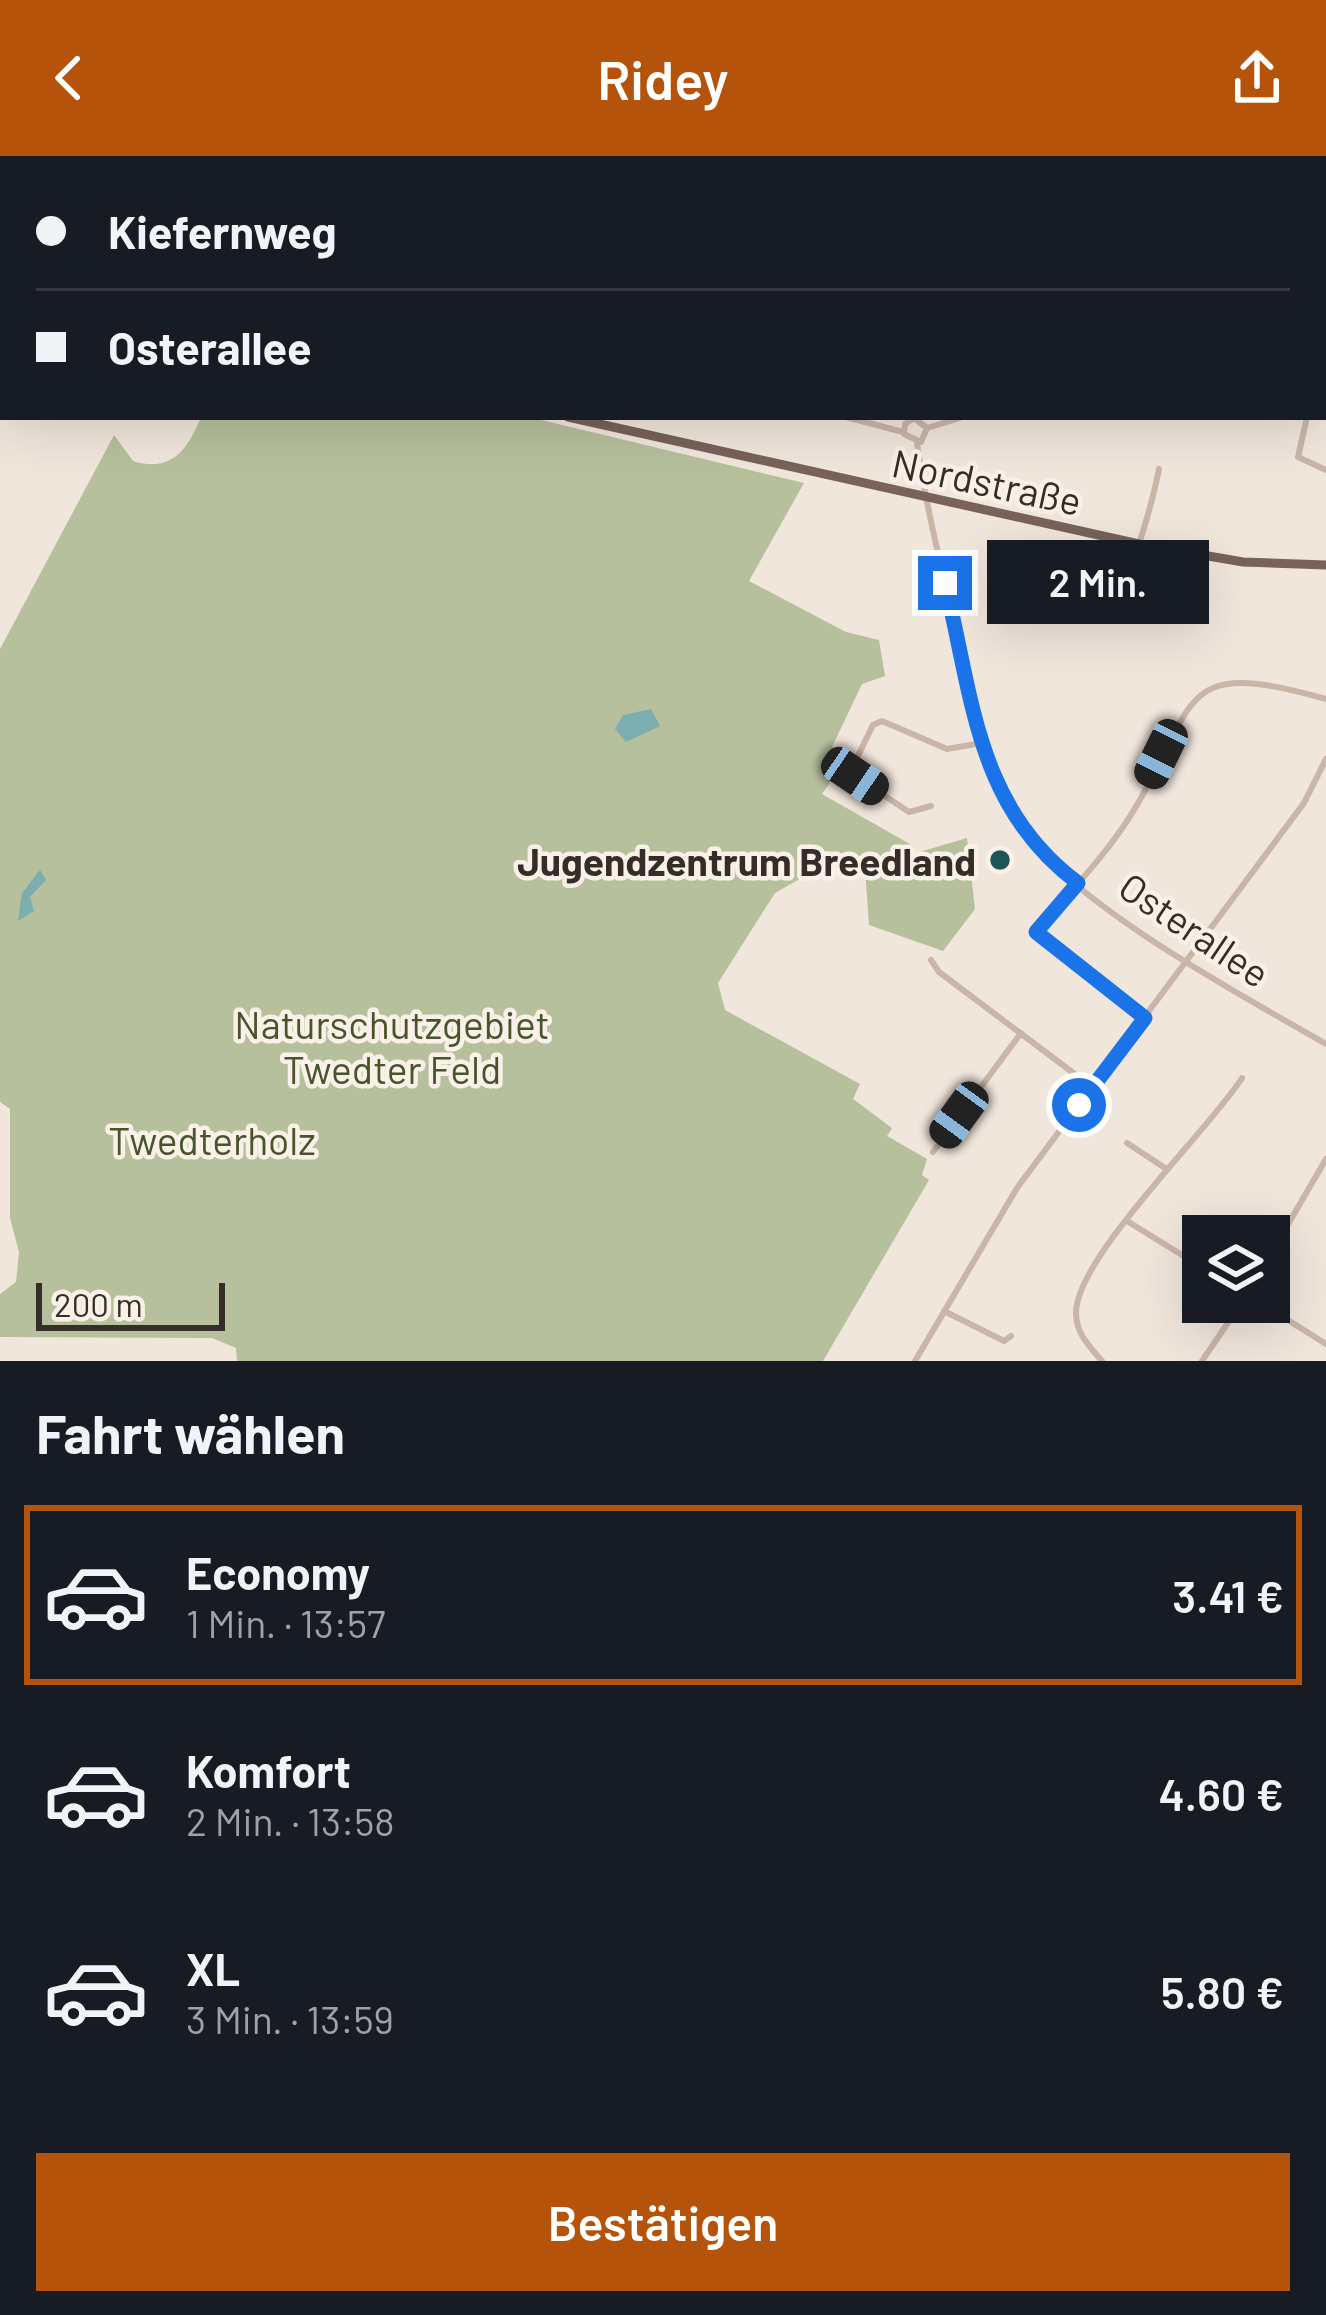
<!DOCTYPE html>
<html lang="de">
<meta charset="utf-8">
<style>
body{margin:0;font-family:Barlow,sans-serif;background:#242831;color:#f1f3f6;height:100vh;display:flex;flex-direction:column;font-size:45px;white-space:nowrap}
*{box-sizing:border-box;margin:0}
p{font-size:39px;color:#9ea1a6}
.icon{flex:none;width:66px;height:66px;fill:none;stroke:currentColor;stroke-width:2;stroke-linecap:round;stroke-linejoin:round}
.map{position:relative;height:1205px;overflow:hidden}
.panel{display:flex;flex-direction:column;background:#171b24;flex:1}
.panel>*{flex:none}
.top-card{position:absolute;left:0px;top:0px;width:1326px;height:264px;box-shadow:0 12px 48px #0002;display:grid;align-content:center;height:264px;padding:0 36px;background:#171b24}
.controls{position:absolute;left:1182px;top:1059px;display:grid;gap:24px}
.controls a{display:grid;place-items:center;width:108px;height:108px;border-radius:0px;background:#171b24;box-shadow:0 12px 48px #0002;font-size:60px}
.scale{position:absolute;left:36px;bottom:30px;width:189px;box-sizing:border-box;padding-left:12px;border:6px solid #362c28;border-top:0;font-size:33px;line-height:42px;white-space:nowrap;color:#362c28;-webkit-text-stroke:9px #f9f0e8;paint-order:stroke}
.end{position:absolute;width:54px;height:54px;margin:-27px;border:15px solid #1a73e8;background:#fff;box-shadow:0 0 0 6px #fff}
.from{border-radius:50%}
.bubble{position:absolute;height:84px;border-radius:0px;background:#171b24;box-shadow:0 12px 48px #0002;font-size:39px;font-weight:600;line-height:84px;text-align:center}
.car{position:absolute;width:36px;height:72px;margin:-36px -18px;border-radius:15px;box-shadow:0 0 9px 3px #0007;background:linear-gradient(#222 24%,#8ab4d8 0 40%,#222 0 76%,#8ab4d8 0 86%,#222 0)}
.top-card b{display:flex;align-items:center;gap:42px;height:114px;font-size:45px}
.top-card b+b{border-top:3px solid #363941}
.top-card i{width:30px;height:30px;background:#f1f3f6}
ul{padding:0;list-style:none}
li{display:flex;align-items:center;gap:36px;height:180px;margin:0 24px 18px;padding:0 12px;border:6px solid transparent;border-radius:0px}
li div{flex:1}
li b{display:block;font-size:45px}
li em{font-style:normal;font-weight:600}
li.active{border-color:#b45309}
li>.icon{width:108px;height:108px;stroke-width:1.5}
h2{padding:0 36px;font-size:54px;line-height:144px}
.action{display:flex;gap:24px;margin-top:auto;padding:24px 36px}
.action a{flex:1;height:138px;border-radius:0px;background:#b45309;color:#fff;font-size:48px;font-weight:600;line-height:138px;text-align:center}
header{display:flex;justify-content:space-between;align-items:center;height:156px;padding:0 36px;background:#b45309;color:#fff;font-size:54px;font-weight:600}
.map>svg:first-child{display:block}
.green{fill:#b6c09c}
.water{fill:#7baeae}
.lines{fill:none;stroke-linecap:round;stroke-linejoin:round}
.minor{stroke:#c9b6a8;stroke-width:6}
.major{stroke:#786259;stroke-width:9}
.route{stroke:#1a73e8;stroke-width:15}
.poi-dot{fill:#1e5557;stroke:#f9f0e8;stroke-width:4.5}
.labels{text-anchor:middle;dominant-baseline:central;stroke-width:9;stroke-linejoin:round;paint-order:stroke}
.street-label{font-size:39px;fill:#362c28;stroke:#f9f0e8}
.poi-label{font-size:39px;font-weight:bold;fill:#362c28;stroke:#f9f0e8;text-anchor:end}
.park-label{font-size:39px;fill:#47542c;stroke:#f9f0e8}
</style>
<header><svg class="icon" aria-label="back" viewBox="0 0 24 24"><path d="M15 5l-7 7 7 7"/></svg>Ridey<svg class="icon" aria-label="share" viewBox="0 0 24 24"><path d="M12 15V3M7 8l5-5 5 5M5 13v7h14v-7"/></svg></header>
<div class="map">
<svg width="1326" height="1205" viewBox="0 0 1326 1205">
<rect width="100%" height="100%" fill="#f1e6dc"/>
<g class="green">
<polygon points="58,0 408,0 406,3"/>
<polygon points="416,0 752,0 414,3"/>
<path d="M 201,261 L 529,261 L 804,327 L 749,425 L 846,476 L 879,484 L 885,520 L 862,528 L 832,591 L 847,602 L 822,638 L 915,691 L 805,720 L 775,737 L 718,827 L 725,854 L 860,928 L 853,943 L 892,972 L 887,980 L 927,1003 L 922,1019 L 929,1024 L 823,1205 L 237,1205 L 236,1192 L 212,1182 L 0,1181 L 0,1138 L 16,1126 L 19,1096 L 10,1062 L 10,953 L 0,946 L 0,493 L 114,279 L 133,305 C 172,317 188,293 201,261 Z"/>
<polygon points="967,682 975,753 943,795 869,769 865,712"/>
</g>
<g class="water">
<polygon points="651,553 660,570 626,586 615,573 623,559"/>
<polygon points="40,714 46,724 30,741 34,755 18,765 22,737"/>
</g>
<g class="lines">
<g class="minor">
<polyline points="54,0 59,3"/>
<polyline points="819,0 820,3"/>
<polyline points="892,3 893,0"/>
<polyline points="1019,3 1021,0"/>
<polyline points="1316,3 1317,0"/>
<polyline points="0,19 3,21"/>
<polyline points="1323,219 1326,220"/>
<polyline points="846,261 903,276"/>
<polyline points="1307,261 1298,301 1326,314"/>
<polyline points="927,272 914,262 905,268 904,278 921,286 927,272 963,261"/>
<path d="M 917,287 C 926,353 943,418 959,483 C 974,548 980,618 1021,673 C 1080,753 1238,837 1326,888"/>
<path d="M 1126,428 L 1104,440 L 1107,452 L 1119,447 C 1134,403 1150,359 1159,313"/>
<polyline points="931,650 909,656 855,620 852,612 873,569 882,565 947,593 982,587"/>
<polyline points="931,804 939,816 1092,931"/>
<path d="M 1145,862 L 1038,780 L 1038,772 C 1072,734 1111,694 1137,649 C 1199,540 1181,502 1326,543"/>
<polyline points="1127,987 1165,1012"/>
<polyline points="933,996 1021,877"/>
<polyline points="1127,1065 1203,1112"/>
<polyline points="1269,1101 1326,1003"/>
<polyline points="1259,1146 1326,1188"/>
<polyline points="944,1155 1004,1185 1011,1180"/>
<polyline points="915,1205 1017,1032 1304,647 1326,603"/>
<path d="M 1102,1205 C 1090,1191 1076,1178 1076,1157 C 1076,1101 1210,973 1242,922"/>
<polyline points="1202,1205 1242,1146"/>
</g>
<g class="major">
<polyline points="0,75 3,77"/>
<polyline points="568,261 1139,388 1243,406 1326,409"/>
</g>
</g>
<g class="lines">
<path class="route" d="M 945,427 C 973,541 976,651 1078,727 L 1036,776 L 1145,862 L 1079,949"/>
</g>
<circle class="poi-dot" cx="1000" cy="704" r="12"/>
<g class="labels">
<g class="street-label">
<text transform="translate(987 325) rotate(12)">Nordstraße</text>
<text transform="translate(1195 773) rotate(34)">Osterallee</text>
</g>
<g class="poi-label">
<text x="976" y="704">Jugendzentrum Breedland</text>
</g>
<g class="park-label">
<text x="392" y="867">Naturschutzgebiet<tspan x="392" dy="45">Twedter Feld</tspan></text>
<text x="212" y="983">Twedterholz</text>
</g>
</g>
</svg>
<div class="controls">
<a><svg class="icon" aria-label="layers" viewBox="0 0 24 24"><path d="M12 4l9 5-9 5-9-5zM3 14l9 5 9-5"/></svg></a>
</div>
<div class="scale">200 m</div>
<i class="end from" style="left:1079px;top:949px"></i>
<i class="end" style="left:945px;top:427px"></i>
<div class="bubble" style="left:987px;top:384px;width:222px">2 Min.</div>
<i class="car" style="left:1161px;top:598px;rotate:206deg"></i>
<i class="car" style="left:855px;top:620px;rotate:124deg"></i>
<i class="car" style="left:959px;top:959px;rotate:216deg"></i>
<div class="top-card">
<b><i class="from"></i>Kiefernweg</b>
<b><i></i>Osterallee</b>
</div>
</div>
<section class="panel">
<h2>Fahrt wählen</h2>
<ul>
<li class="active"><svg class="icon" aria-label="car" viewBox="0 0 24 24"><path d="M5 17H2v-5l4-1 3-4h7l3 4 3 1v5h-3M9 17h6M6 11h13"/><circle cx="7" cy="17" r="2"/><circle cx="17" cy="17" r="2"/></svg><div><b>Economy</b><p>1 Min. · 13:57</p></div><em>3.41 €</em></li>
<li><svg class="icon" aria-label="car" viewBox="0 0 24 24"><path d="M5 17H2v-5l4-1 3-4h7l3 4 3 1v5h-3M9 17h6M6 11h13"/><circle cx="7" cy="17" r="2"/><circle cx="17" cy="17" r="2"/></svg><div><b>Komfort</b><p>2 Min. · 13:58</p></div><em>4.60 €</em></li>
<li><svg class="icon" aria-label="car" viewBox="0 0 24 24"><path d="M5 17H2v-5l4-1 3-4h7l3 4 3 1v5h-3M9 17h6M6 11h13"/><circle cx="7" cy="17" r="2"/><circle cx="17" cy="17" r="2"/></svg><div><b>XL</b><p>3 Min. · 13:59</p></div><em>5.80 €</em></li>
</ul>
<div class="action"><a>Bestätigen</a></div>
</section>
